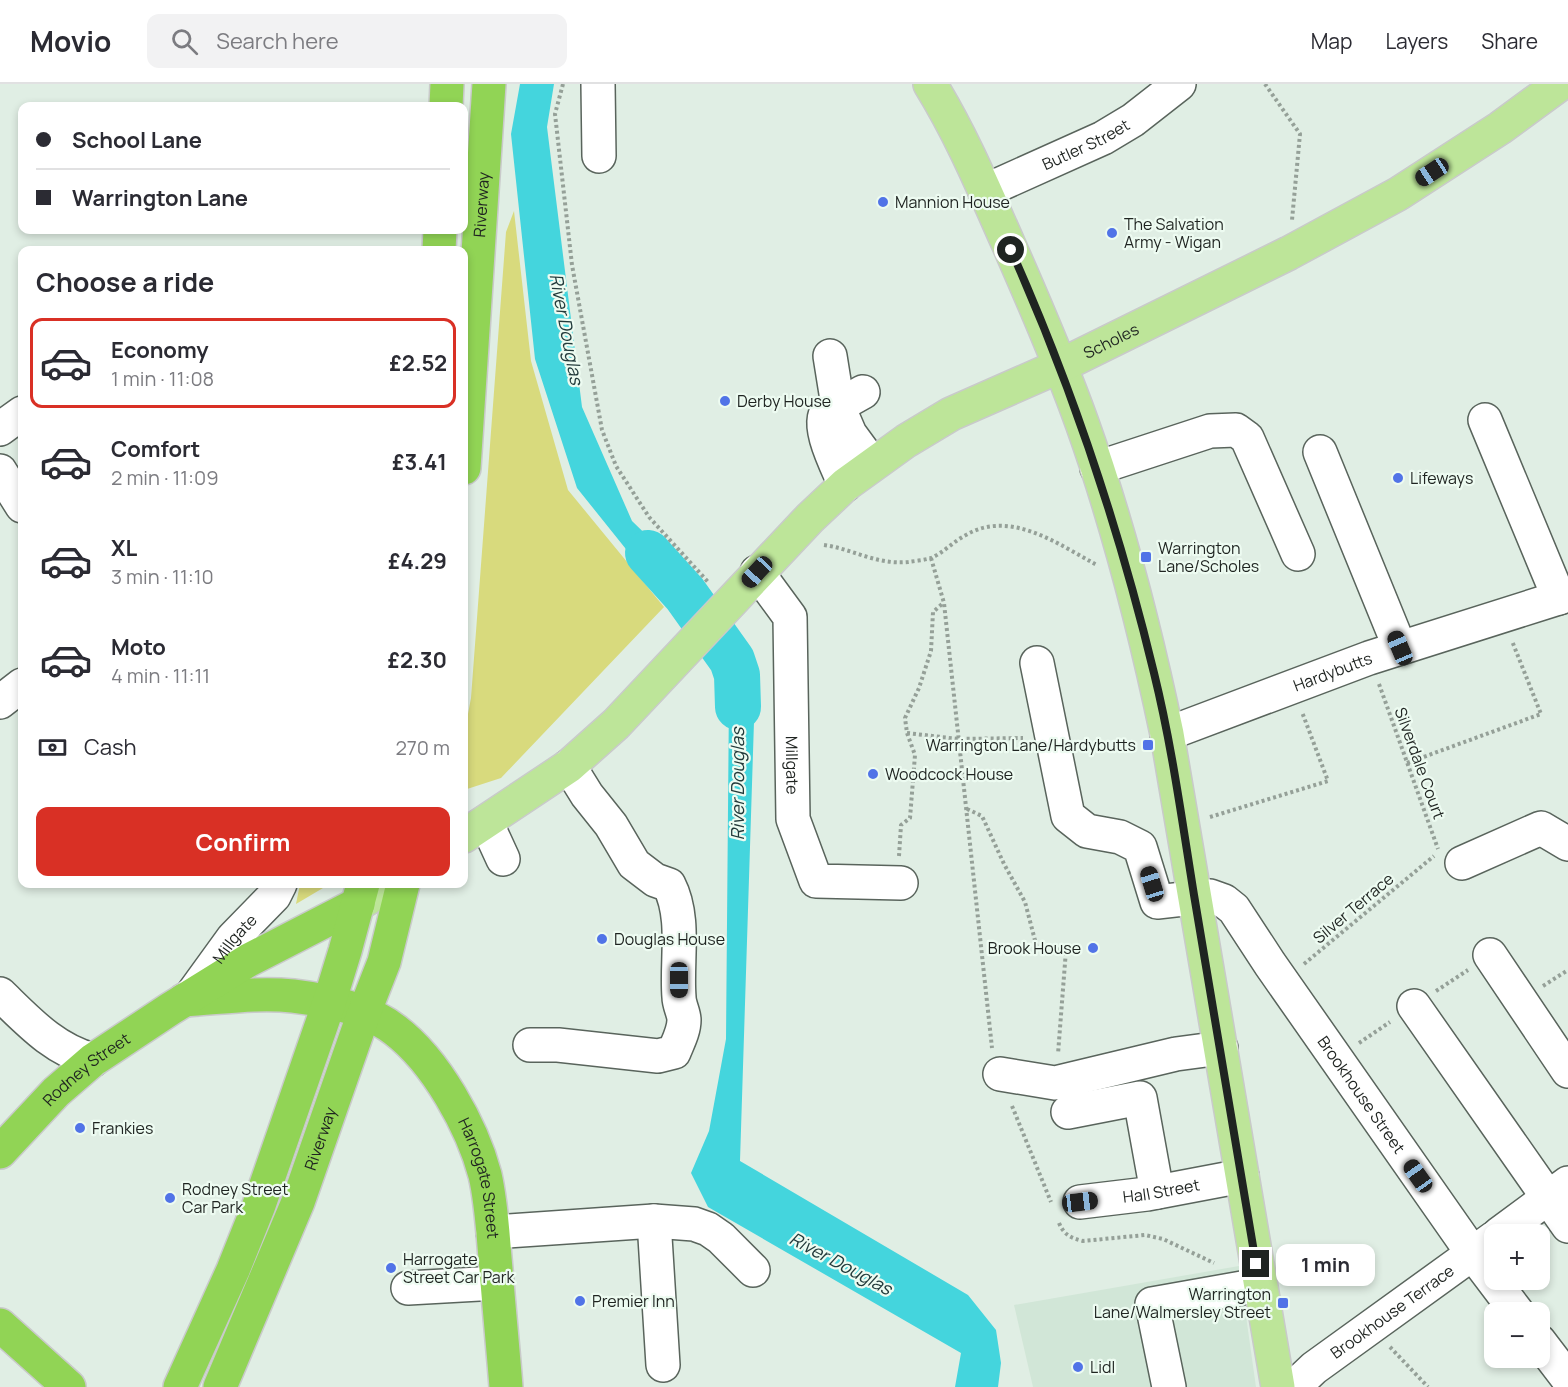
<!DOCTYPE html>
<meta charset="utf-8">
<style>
body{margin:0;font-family:Manrope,sans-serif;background:#f2f2f3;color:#2b2b33;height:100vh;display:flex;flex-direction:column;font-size:22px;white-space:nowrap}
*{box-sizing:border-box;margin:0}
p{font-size:20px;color:#7c7c81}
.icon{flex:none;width:33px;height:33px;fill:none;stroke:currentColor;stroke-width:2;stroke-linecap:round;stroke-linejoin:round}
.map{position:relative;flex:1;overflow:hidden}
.sheet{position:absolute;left:18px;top:162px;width:450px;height:642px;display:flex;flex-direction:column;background:#fff;border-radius:12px;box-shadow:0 3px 9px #0003}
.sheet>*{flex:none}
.top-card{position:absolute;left:18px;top:18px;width:450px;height:132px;border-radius:12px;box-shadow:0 3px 9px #0003;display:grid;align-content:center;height:132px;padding:0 18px;background:#fff}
.buttons{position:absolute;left:1484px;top:1140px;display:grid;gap:12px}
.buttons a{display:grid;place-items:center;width:66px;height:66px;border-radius:12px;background:#fff;box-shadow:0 3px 9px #0003;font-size:30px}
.end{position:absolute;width:27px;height:27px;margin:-14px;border:8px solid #1f2421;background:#fff;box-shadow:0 0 0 3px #fff}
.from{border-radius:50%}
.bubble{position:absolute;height:42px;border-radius:12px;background:#fff;box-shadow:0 3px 9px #0003;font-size:20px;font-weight:700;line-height:42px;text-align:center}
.car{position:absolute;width:18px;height:36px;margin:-18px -9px;border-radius:8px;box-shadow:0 0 4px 2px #0007;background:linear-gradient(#222 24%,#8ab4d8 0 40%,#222 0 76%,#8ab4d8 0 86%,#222 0)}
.top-card b{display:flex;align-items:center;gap:21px;height:57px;font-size:22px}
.top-card b+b{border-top:2px solid #e1e1e2}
.top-card i{width:15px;height:15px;background:#2b2b33}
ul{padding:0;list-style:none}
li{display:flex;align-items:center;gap:18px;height:90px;margin:0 12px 9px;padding:0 6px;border:3px solid transparent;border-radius:12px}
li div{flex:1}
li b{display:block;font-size:22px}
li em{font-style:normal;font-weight:700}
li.active{border-color:#d93025}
li>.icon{width:54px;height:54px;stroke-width:1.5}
h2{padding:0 18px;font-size:27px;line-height:72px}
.pay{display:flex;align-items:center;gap:15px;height:66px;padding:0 18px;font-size:22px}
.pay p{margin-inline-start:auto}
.button{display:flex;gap:12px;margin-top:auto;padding:12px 18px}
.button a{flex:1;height:69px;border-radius:12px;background:#d93025;color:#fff;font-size:24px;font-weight:700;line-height:69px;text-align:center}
header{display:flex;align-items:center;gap:36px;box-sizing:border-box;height:84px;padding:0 30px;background:#fff;border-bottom:2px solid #e1e1e2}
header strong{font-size:28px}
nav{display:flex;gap:33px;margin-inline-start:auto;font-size:21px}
.search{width:420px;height:54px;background:#f2f2f3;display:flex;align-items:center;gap:15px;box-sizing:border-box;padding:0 21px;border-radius:12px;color:#7c7c81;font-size:22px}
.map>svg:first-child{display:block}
.built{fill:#d1e6d7}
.green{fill:#d8da7d}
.water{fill:#44d5dd}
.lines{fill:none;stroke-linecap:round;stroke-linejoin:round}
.river{stroke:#44d5dd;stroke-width:46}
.minor-casing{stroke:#59645c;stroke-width:36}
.major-casing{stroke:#c9caca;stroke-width:36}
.highway-casing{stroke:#c9caca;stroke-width:36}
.path{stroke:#95a098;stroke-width:4;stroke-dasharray:3 3;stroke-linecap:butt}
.minor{stroke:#fff;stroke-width:33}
.major{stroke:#bde599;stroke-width:33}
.highway{stroke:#91d455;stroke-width:33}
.route{stroke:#1f2421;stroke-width:8}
.poi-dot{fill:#5173e7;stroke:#edfbf1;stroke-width:2}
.labels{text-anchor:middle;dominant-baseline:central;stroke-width:4.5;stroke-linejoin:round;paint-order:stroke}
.street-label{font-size:16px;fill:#1f2421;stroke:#edfbf1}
.poi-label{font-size:16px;fill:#1f2421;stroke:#edfbf1;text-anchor:start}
.water-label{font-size:18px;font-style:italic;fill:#223a3b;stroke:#edfbf1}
</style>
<header>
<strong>Movio</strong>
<div class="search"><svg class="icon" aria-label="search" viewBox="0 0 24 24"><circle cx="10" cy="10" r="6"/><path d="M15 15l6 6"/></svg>Search here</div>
<nav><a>Map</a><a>Layers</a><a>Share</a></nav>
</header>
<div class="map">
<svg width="1568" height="1303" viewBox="0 0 1568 1303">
<rect width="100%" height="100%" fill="#e0eee4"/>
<polygon class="built" points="1239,1182 1256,1303 1033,1303 1014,1221"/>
<g class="green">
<polygon points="514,127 531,277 568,406 664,523 501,694 464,706 464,651 471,614 506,148"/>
<polygon points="300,800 325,800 323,804 296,820"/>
</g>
<g class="water">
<polygon points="520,0 554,0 547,43 582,323 632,437 701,504 678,530 577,404 535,275 511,50"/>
<polygon points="734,551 750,570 755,606 740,1077 968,1211 996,1246 1001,1279 998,1303 955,1303 961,1269 708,1123 691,1089 709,1047 726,955 729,610 711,577"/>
</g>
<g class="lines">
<polyline class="river" points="648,469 685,510 732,576 737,591 738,623"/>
<g class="minor-casing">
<g id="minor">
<polyline points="598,0 599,72"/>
<path id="s1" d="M 985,107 L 1103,54 L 1133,36 L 1179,0"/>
<path d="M 830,272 L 838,322 C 835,324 831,324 829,326 C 813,338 839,386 845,401"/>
<polyline points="863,308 838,322 850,350 872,380"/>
<polyline points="1485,336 1559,514"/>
<polyline points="0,345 22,329"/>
<polyline points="1320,368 1400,564"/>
<polyline points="1097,384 1210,347 1236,346 1247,354 1298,470"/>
<polyline points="0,387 22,422"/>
<path id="s2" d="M 757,488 L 790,533 L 793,735 L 816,797 L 901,799"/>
<path id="s3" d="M 1037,579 L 1068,732 L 1087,747 L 1120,753 L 1140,763 L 1157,818 L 1210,812 L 1224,817 L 1234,825 L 1270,880 L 1473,1170 L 1517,1228"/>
<polyline points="0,618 22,601"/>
<path id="s4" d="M 1167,650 L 1369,574 L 1568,511"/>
<polyline points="486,738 503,775"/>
<polyline points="1462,779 1541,744 1568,760"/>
<polyline points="1490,871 1568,987"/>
<path d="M 0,910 C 28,937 54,966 93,976"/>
<path id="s5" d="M 191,912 L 233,854 L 274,812 L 280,800"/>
<polyline points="1414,922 1568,1142"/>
<path d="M 530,961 L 558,961 L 658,972 L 674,968 C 678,958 684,947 684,936 C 684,929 679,921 679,913 C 676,877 686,834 669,801 L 655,796 L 634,780 L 611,741 L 587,711 L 569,682"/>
<polyline points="1000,990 1055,999 1176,970 1221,964"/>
<polyline points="1068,1028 1140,1014 1157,1108"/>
<path id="s6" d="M 1080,1118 L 1147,1110 L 1242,1092"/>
<polyline points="654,1137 663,1281"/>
<polyline points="493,1148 654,1137 694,1140 708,1145 721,1154 753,1186"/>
<polyline points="1499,1150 1568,1099"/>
<polyline points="408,1204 497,1199"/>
<polyline points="1539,1257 1568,1295"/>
<polyline points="1169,1303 1152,1220 1259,1201"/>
<path id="s7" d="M 1294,1303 L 1314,1284 L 1494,1154"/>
</g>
</g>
<g class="major-casing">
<g id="major">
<path d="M 930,0 C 961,50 984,105 1008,159 C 1034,218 1060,278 1082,339 C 1118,440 1145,545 1167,650 L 1278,1303"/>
<path id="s8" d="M 464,752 L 569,682 L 616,640 L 810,434 L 845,401 L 906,357 L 951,330 L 1060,282 L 1289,169 L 1398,110 L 1500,44 L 1560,0"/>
<polyline points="358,820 392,800"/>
</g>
</g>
<g class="highway-casing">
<g id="highway">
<polyline points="446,22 447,0"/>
<polyline points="439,166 440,146"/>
<path id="s9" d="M 464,384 L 489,0"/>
<path id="s10" d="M 184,916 C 220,914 257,908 293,912 C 327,916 368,925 395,946 C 436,977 472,1042 485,1091 C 492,1121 493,1154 496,1185 C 499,1225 503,1264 506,1303"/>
<path id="s11" d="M 0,1068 L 56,1008 L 93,976 L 170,925 L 249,876 L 358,820"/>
<polyline points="0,1241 69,1303"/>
<polyline points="180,1303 233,1186 259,1121 329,919 345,867 363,800"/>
<path id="s12" d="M 220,1303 L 298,1118 L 364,929 L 384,878 L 403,800"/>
</g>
</g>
<g class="path">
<polyline points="563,0 555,30 572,181 602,346 616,382 649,433 709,499"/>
<polyline points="1265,0 1300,50 1292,136"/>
<path d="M 824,461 C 853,465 876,481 908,478 C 915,477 925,476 931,474 C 943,469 954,457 966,451 C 1010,425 1058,460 1097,481"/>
<polyline points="931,474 944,519 992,964"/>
<polyline points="1379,600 1438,765"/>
<polyline points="907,649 958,655 1023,654"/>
<polyline points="1407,679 1541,630 1512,557"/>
<polyline points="967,725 982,732 1004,780 1025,818 1037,864 1066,866 1058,970"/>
<polyline points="1210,733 1328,697 1302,628"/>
<polyline points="899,772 901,741 910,734 915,671 907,649 905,634 919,604 931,567 933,528 943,519"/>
<polyline points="1304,880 1434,772"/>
<polyline points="1543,902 1568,886"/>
<polyline points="1436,907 1468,886"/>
<polyline points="1359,959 1390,938"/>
<polyline points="1012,1022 1051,1118"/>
<path d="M 1059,1139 C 1064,1151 1071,1154 1083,1157 L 1145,1151 L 1163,1155 L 1214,1179"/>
<polyline points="1390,1263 1428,1303"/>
</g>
<use href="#minor" class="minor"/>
<use href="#major" class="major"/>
<use href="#highway" class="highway"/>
</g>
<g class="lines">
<path class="route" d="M 1011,166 C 1072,303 1119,444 1154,589 C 1172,662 1182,737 1194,811 C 1215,934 1236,1057 1256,1180"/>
</g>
<g class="poi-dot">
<circle cx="883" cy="118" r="6"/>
<circle cx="1112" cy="149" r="6"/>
<circle cx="725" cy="317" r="6"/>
<circle cx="1398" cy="394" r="6"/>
<rect x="1140" y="467" width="12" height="12" rx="3"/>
<rect x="1142" y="655" width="12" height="12" rx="3"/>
<circle cx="873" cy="690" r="6"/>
<circle cx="602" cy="855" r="6"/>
<circle cx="1093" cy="864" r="6"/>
<circle cx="80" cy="1044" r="6"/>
<circle cx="170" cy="1114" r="6"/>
<circle cx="391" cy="1184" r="6"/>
<circle cx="580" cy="1217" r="6"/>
<rect x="1277" y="1213" width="12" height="12" rx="3"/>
<circle cx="1078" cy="1283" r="6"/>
</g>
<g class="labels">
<g class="street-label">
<text stroke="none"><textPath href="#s1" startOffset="111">Butler Street</textPath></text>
<text stroke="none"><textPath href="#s9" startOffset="264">Riverway</textPath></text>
<text stroke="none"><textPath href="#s8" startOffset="824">Scholes</textPath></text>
<text stroke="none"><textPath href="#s4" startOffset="177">Hardybutts</textPath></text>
<text transform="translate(1420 679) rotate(70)">Silverdale Court</text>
<text stroke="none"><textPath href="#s2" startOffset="204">Millgate</textPath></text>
<text transform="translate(1353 824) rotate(-40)">Silver Terrace</text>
<text stroke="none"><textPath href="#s5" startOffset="72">Millgate</textPath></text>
<text stroke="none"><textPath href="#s11" startOffset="120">Rodney Street</textPath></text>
<text stroke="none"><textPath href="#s3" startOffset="600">Brookhouse Street</textPath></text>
<text stroke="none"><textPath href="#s12" startOffset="268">Riverway</textPath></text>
<text stroke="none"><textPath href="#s10" startOffset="393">Harrogate Street</textPath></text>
<text stroke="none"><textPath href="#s6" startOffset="82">Hall Street</textPath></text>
<text stroke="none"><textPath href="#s7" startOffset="124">Brookhouse Terrace</textPath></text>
</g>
<g class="poi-label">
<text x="895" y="118">Mannion House</text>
<text x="1124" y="140">The Salvation<tspan x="1124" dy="18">Army - Wigan</tspan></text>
<text x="737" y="317">Derby House</text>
<text x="1410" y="394">Lifeways</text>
<text x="1158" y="464">Warrington<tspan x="1158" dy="18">Lane/Scholes</tspan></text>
<text x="1136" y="661" text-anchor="end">Warrington Lane/Hardybutts</text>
<text x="885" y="690">Woodcock House</text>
<text x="614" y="855">Douglas House</text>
<text x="1081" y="864" text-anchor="end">Brook House</text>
<text x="92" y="1044">Frankies</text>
<text x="182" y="1105">Rodney Street<tspan x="182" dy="18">Car Park</tspan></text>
<text x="403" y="1175">Harrogate<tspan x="403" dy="18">Street Car Park</tspan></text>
<text x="1271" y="1210" text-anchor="end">Warrington<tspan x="1271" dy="18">Lane/Walmersley Street</tspan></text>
<text x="592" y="1217">Premier Inn</text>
<text x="1090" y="1283">Lidl</text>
</g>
<g class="water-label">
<text transform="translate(567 245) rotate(79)">River Douglas</text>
<text transform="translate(737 700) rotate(-90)">River Douglas</text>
<text transform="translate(841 1179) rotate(28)">River Douglas</text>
</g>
</g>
</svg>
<div class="buttons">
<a>+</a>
<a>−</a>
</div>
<i class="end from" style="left:1011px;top:166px"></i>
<i class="end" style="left:1256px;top:1180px"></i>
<div class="bubble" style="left:1276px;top:1160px;width:99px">1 min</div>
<i class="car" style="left:1432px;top:88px;rotate:237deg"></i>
<i class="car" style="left:757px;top:488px;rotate:223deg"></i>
<i class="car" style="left:1400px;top:564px;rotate:337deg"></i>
<i class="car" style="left:1152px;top:800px;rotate:343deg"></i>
<i class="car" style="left:679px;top:896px;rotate:180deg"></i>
<i class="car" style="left:1418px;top:1092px;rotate:325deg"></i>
<i class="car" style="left:1080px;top:1118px;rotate:83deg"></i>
<div class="top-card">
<b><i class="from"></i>School Lane</b>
<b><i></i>Warrington Lane</b>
</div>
<section class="sheet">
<h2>Choose a ride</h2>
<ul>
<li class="active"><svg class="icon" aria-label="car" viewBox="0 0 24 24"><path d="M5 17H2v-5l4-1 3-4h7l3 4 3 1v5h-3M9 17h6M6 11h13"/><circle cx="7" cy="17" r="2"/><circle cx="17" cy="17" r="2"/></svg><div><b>Economy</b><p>1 min · 11:08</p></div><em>£2.52</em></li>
<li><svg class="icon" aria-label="car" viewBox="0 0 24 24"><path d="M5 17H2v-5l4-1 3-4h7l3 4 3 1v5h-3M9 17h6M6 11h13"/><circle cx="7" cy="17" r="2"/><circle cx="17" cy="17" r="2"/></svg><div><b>Comfort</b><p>2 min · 11:09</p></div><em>£3.41</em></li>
<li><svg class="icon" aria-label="car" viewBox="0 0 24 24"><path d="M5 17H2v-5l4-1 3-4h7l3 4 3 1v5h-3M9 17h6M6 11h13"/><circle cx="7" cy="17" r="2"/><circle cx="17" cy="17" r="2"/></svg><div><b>XL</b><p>3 min · 11:10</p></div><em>£4.29</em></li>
<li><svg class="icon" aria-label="car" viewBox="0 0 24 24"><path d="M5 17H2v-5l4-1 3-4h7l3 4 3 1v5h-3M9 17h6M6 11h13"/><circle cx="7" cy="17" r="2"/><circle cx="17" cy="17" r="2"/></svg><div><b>Moto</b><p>4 min · 11:11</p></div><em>£2.30</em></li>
</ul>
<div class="pay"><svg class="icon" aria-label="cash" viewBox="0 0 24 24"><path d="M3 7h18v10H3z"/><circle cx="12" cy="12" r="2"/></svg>Cash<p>270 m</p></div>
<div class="button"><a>Confirm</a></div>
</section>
</div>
